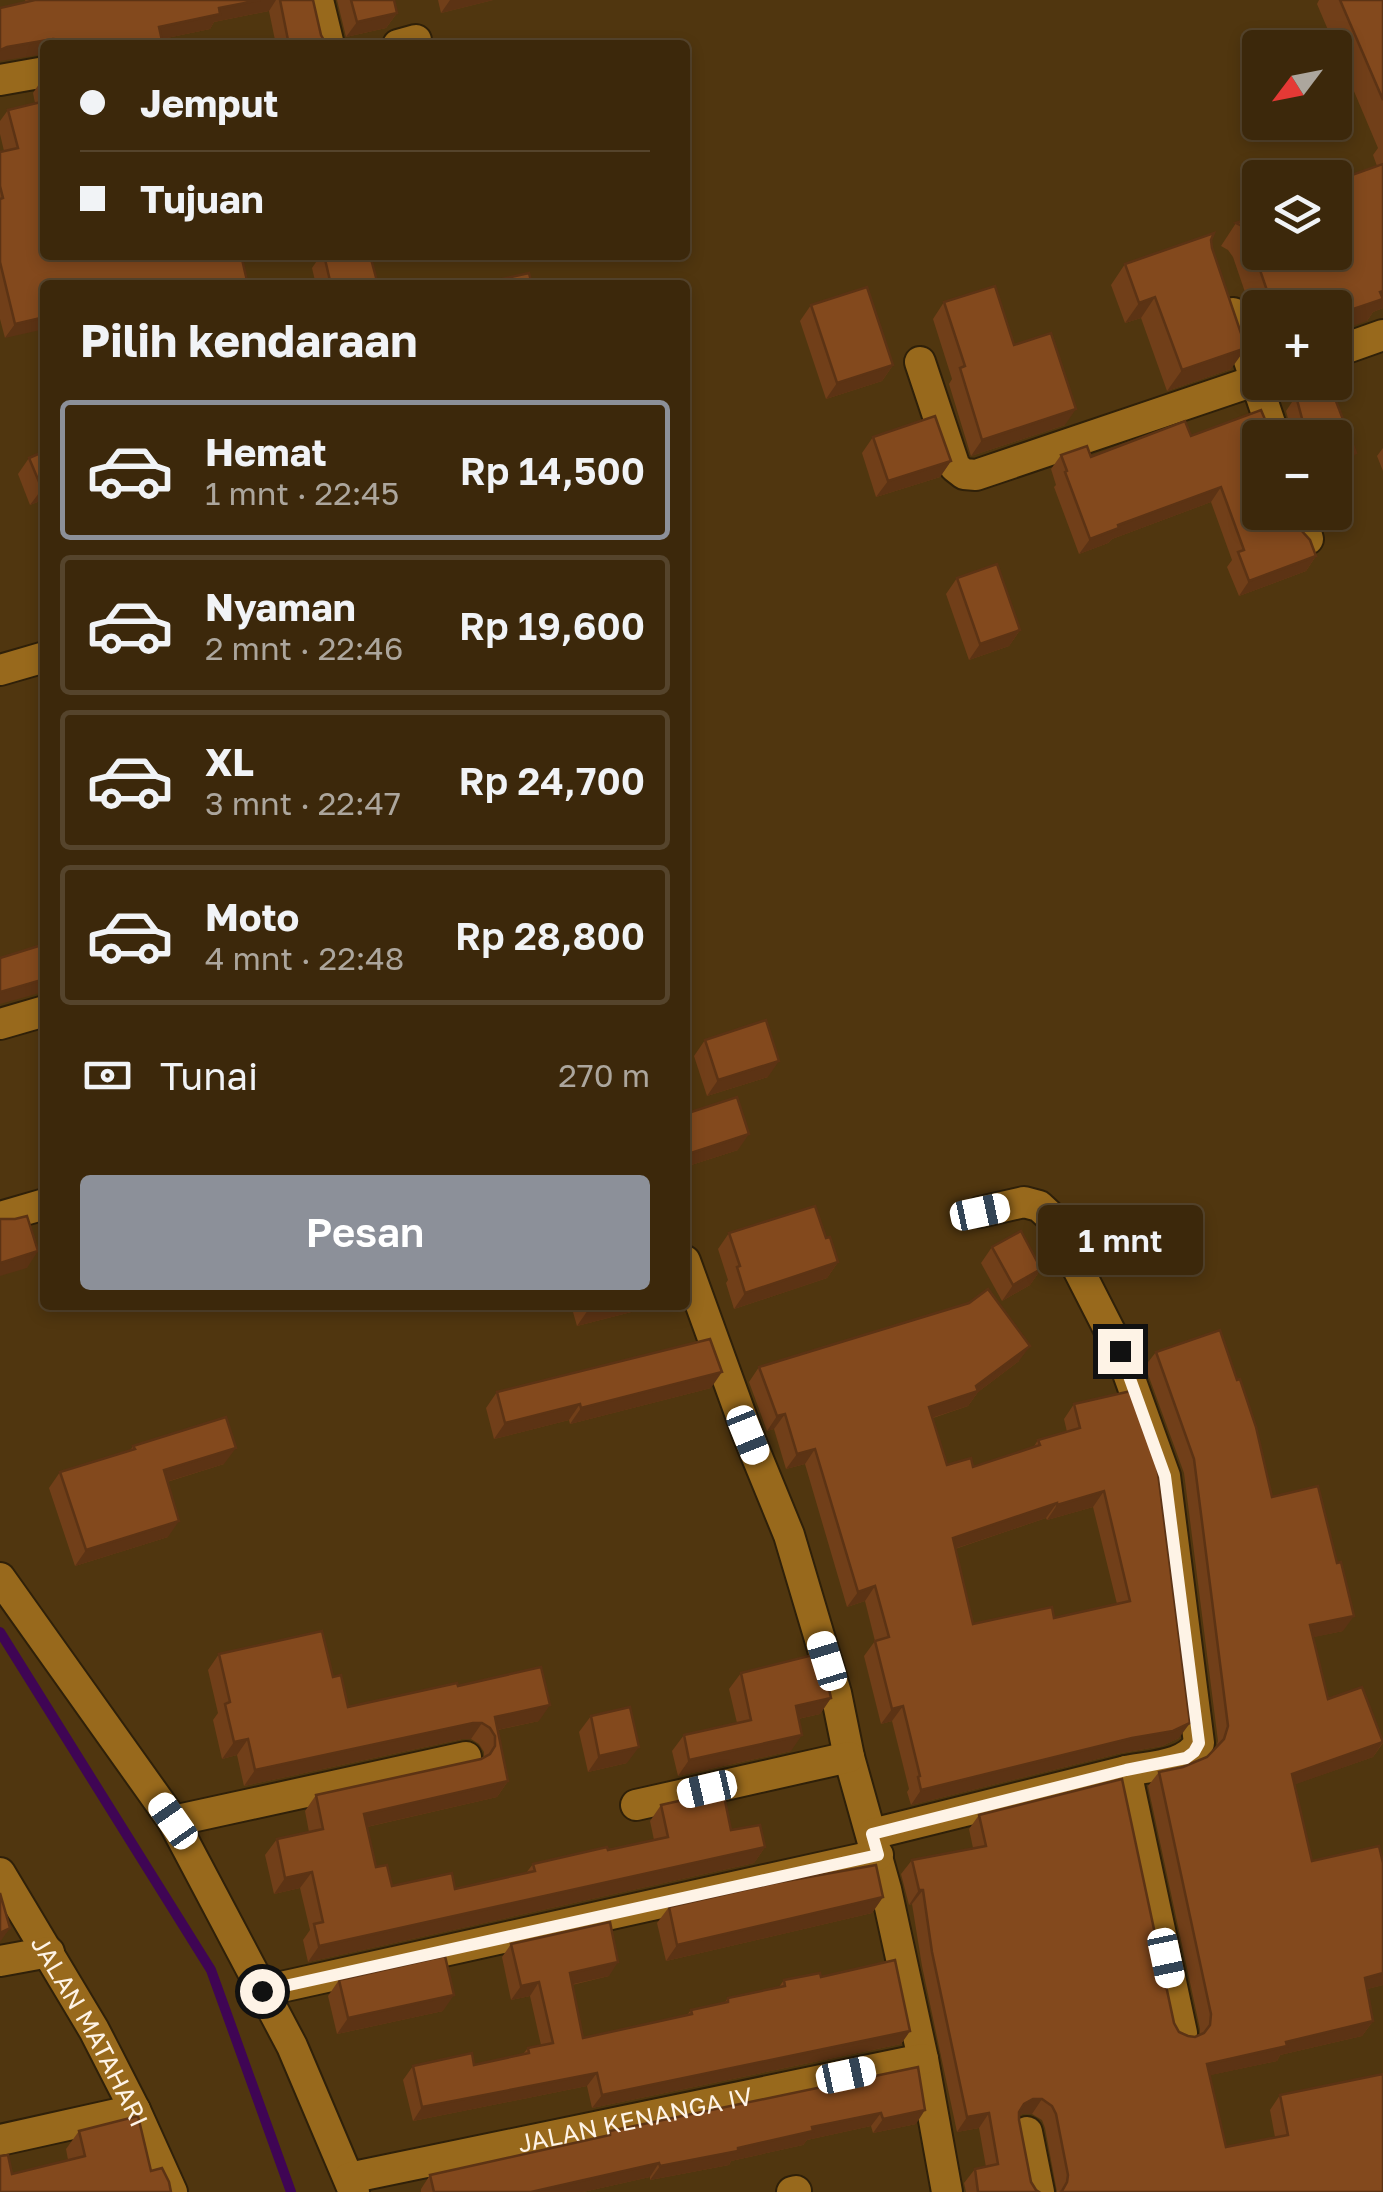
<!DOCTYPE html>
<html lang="id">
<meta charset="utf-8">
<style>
body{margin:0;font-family:"Golos Text",sans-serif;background:#433014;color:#f1f3f6;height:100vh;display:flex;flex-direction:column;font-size:38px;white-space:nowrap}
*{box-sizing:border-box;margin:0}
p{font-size:32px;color:#aca69d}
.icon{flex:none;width:55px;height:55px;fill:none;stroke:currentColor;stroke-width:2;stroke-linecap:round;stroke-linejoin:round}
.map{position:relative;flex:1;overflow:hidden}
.details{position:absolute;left:40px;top:280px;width:650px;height:1030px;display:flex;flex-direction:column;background:#3c280b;border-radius:10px;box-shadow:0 5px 15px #0003,0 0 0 2px #55442c}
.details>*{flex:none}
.banner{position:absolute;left:40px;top:40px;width:650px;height:220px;border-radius:10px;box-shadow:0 5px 15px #0003,0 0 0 2px #55442c;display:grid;align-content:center;height:220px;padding:0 40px;background:#3c280b}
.needle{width:65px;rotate:238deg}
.fabs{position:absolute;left:1242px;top:30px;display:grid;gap:20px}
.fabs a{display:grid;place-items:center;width:110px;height:110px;border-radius:10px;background:#3c280b;box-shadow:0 5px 15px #0003,0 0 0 2px #55442c;font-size:50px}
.end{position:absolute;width:45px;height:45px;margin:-22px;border:12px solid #fef3e6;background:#111;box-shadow:0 0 0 5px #111}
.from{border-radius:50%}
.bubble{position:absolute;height:70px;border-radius:10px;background:#3c280b;box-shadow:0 5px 15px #0003,0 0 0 2px #55442c;font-size:32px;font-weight:600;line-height:70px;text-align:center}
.car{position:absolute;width:30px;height:60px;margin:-30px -15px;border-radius:12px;box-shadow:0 0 8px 2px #0007;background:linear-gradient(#fff 24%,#345 0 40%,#fff 0 76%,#345 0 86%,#fff 0)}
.banner b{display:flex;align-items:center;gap:35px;height:95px;font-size:38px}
.banner b+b{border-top:2px solid #55442c}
.banner i{width:25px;height:25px;background:#f1f3f6}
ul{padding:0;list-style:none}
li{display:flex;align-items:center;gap:30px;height:140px;margin:0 20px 15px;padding:0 20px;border:5px solid #55442c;border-radius:10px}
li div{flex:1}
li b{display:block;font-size:38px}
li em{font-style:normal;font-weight:600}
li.on{border-color:#8c9099}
li>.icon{width:90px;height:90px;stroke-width:1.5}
h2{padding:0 40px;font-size:45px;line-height:120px}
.pay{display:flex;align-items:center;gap:25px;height:110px;padding:0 40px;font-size:38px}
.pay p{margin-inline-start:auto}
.primary-button{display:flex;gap:20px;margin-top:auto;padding:20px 40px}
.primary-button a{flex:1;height:115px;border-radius:10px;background:#8c9099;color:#fff;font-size:40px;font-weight:600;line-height:115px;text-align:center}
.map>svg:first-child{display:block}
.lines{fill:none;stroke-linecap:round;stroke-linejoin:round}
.stream{stroke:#3f0554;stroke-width:10}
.street-casing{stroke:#2f2009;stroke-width:34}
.street{stroke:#98691c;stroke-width:30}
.wall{fill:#713f19;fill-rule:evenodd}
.shaded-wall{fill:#5c3314}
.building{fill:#83491d;stroke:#5c3314;stroke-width:2.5;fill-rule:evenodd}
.route{stroke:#fef3e6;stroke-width:12}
.labels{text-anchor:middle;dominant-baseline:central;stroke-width:9;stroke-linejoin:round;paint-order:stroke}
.street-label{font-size:25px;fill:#fef3e6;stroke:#50360f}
</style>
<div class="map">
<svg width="1383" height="2192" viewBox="0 0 1383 2192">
<rect width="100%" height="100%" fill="#50360f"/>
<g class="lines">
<polyline class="stream" points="0,1632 211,1970 291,2192"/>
<g class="street-casing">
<g id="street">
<polyline points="318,0 329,45"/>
<polyline points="398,45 416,40"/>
<polyline points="0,80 45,72"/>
<polyline points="1233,313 1275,438"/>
<polyline points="1335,352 1383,335"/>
<polyline points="920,362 955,467 964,474 976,475 1260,379"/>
<polyline points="1300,512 1308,539"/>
<polyline points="0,670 45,657"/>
<polyline points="0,1024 45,1011"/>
<path d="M 980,1212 L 1024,1202 L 1039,1206 L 1052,1218 L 1120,1351 L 1165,1476 L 1199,1743 C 1187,1766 1150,1766 1126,1771"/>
<polyline points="0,1217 45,1204"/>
<polyline points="685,1261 748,1435 789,1535 836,1693 849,1757 886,1889 923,2059 947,2192"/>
<polyline points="0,1578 173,1821 292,2046 354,2192"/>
<polyline points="636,1805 849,1757"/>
<polyline points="173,1821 466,1757"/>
<polyline points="872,1834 1126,1771 1182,2033"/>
<path id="s1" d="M 0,1873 L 94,2030 L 135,2110 L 172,2192"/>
<polyline points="0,1961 49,1952"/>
<polyline points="263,1991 878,1855"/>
<polyline points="1027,2132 1039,2192"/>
<polyline points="0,2140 135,2110"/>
<path id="s2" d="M 349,2178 L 923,2059"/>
<polyline points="792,2192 796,2191"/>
</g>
</g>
<use href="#street" class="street"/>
</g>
<g class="wall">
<polygon points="25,0 313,0 323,45 276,45 269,11 214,22 210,29 162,39 163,45 45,45 45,54 43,54"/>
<polygon points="337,0 394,0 397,13 386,28 346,37"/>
<polygon points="438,0 493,0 441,13"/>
<polygon points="1319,0 1383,0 1383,308 1373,312 1367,321 1335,308 1260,308 1260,336 1233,257 1228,250 1221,246 1236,223 1260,215 1260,252 1377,166 1373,155 1378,148 1317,4"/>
<polygon points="43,78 45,78 45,285 5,338 0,319 0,152 4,151 0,134 0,121 8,110 35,103 33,93"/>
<polygon points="1211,240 1231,369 1167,391 1141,318 1125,323 1111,285 1125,264"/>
<polygon points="321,255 370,255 378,285 316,285 312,268"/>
<polygon points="944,302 1014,345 1065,425 971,456 949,384 952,379 933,319"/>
<polygon points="811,305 893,365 882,381 826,399 800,321"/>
<polygon points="1329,383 1356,453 1345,468 1335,472 1335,438 1293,438 1286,411 1296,396"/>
<polygon points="1191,436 1300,529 1316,556 1306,571 1239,596 1227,567 1232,560 1211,502 1112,539 1108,543 1079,554 1054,487 1056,485 1051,469 1061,455 1091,457"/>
<polygon points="873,437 951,461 940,477 876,497 862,453"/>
<polygon points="1383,448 1383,471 1377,456"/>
<polygon points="45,451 45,499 30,505 18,474 29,458"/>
<polygon points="957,578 1020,630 1009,646 969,660 946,594"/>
<polygon points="705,1040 768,1077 707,1096 694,1056"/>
<polygon points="45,1103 45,1132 39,1112"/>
<polygon points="685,1114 738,1150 685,1167"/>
<polygon points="729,1233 826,1238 838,1262 827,1278 734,1309 726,1283 728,1280 718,1249"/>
<polygon points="992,1247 1041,1269 1030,1285 1002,1301 981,1263"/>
<polygon points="571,1305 643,1305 639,1310 577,1326"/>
<polygon points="1156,1352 1272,1497 1343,1631 1313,1637 1328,1699 1383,1743 1373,1757 1295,1784 1312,1861 1383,1863 1383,1985 1367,1989 1373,2021 1362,2036 1280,2055 1277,2061 1210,2075 1226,2147 1275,2137 1270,2110 1280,2095 1383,2192 1057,2192 1045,2128 1042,2120 1032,2114 1022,2114 1019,2116 1019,2120 1031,2182 1036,2190 1039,2192 966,2192 964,2183 975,2169 986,2167 979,2128 957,2132 922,1966 912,1904 909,1905 901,1874 912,1860 973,1848 969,1829 979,1815 1174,2023 1179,2032 1188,2036 1195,2037 1200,2035 1200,2029 1148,1786 1159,1772 1183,1767 1207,1757 1216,1748 1218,1741 1184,1473 1145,1366"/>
<path d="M 1019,1361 L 978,1392 L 968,1406 L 933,1418 L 947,1465 L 973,1467 L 1033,1448 L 1038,1440 L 1067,1432 L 1064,1419 L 1074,1404 L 1131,1391 L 1179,1738 L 1162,1746 L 1121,1753 L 911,1805 L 907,1792 L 909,1789 L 892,1721 L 881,1724 L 864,1656 L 875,1641 L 865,1601 L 847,1607 L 805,1464 L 786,1469 L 774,1429 L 767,1431 L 749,1382 L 759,1367 ZM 1093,1507 L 1117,1604 L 1054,1618 L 973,1624 L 955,1549 L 1046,1518 L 1047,1520 Z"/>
<polygon points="711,1388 570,1424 569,1420 494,1439 486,1408 497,1392"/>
<polygon points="133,1446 224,1464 167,1482 168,1537 75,1566 49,1488 60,1472 130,1451"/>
<polygon points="219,1654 333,1677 348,1707 458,1686 539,1721 498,1730 508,1781 497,1797 367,1827 376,1867 392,1886 455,1889 526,1873 533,1864 654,1840 650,1821 661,1805 731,1830 765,1847 754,1863 308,1962 303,1940 310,1930 300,1888 274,1894 265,1855 277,1839 309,1832 305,1811 316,1795 481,1759 484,1758 484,1752 479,1744 471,1739 462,1739 244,1786 237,1755 222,1759 213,1720 218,1713 208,1670"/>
<polygon points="741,1673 831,1698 820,1714 798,1719 791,1751 678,1776 672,1751 684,1735 737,1723 729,1689"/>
<polygon points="591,1716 627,1763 588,1772 579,1732"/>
<polygon points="883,1897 872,1913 666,1961 657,1923 669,1907"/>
<polygon points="511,1944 609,1976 572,1985 583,2038 687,2015 691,2010 725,2002 728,1998 779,1987 784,1980 821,1977 910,2031 901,2044 592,2108 587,2086 413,2121 403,2080 413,2066 474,2065 523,2054 528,2048 541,2045 530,1996 511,2000 502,1957"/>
<polygon points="339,1980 443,2011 337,2034 328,1996"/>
<polygon points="918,2067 916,2124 873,2133 871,2126 807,2140 803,2145 731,2161 729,2165 650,2180 650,2177 583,2192 421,2192 421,2189 430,2175 606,2136 610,2131"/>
<polygon points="79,2131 151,2171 12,2174 68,2160 66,2149"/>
</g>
<g class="shaded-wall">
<polygon points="260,0 276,0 269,11 214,22 210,29 148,42 159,27 219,8"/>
<polygon points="450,0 493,0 441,13"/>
<polygon points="397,13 386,28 346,37 357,22"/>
<polygon points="53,39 63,40 59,45 45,45 45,54 0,61 0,50 7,47"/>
<polygon points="1383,291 1383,308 1373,312 1367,321 1335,332 1335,321 1344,312"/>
<polygon points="1155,297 1141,318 1125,323 1139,303"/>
<polygon points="45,317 45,329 5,338 15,324"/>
<polygon points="1246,348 1231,369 1167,391 1182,370"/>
<polygon points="893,365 882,381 826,399 837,383"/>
<polygon points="1076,409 1065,425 971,456 982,440"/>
<polygon points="1356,453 1345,468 1335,472 1335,461"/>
<polygon points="951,461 940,477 876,497 888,481"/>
<polygon points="1221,487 1211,502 1112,539 1108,543 1079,554 1090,539 1118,525"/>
<polygon points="45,488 45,499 30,505 42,489"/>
<polygon points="1316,556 1306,571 1239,596 1249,581"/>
<polygon points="1020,630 1009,646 969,660 980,644"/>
<polygon points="45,979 45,993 40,993 0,1004 0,992"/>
<polygon points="779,1061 768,1077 707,1096 718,1080"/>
<polygon points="749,1134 738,1150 685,1167 685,1161 691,1153"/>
<polygon points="38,1251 27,1268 0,1276 0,1263"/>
<polygon points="838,1262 827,1278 734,1309 745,1293"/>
<polygon points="1041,1269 1030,1285 1002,1301 1013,1285"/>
<polygon points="609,1305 643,1305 639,1310 577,1326 588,1310"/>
<polygon points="1030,1346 1019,1361 978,1392 968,1406 919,1422 929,1407 976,1386"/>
<polygon points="722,1372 711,1388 570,1424 581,1408"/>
<polygon points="580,1404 569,1420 494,1439 505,1423"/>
<polygon points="785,1414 774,1429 767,1431 777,1416"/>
<polygon points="236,1448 224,1464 153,1486 164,1470"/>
<polygon points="815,1449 805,1464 786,1469 797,1454"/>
<polygon points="1104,1491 1093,1507 1047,1520 1057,1505"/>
<polygon points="1057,1503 1046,1518 942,1553 953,1538"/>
<polygon points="179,1521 168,1537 75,1566 86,1550"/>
<polygon points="875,1586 865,1601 847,1607 858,1592"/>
<polygon points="1354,1616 1343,1631 1300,1640 1310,1625"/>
<polygon points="831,1698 820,1714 784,1722 796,1706"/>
<polygon points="550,1705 539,1721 492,1731 495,1717"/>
<polygon points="903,1706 892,1721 881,1724 892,1709"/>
<polygon points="473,1723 482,1723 471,1739 462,1739 244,1786 255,1770"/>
<polygon points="1190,1723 1179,1738 1162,1746 1121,1753 911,1805 921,1790"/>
<polygon points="802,1735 791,1751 678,1776 689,1760"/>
<polygon points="248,1739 237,1755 222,1759 234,1742"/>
<polygon points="1383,1742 1373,1757 1282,1789 1292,1774"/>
<polygon points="639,1747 627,1763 588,1772 599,1756"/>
<polygon points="508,1781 497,1797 353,1830 364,1814"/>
<polygon points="765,1847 754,1863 308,1962 319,1946"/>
<polygon points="312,1872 300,1888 274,1894 285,1878"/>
<polygon points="919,1890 923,1890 912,1904 909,1905"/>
<polygon points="883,1897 872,1913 666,1961 677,1945"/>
<polygon points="10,1928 0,1942 0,1933"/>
<polygon points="618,1962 609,1976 560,1987 570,1973"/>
<polygon points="1383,1973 1383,1985 1355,1992 1365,1978"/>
<polygon points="539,1982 530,1996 511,2000 521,1986"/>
<polygon points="454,1995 443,2011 337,2034 348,2018"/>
<polygon points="1373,2021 1362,2036 1280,2055 1277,2061 1197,2078 1207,2064 1286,2042"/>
<polygon points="910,2031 901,2044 592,2108 602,2095"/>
<polygon points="597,2073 587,2086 413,2121 422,2107"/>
<polygon points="1033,2099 1042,2099 1032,2114 1022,2114 1014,2119 1024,2104"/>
<polygon points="925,2110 916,2124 873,2133 883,2119"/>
<polygon points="881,2113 871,2126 807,2140 803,2145 731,2161 729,2165 650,2180 660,2166 738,2148 812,2127"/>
<polygon points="989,2113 979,2128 957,2132 967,2117"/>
<polygon points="659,2163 650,2177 583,2192 531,2192"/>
</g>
<g class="building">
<polygon points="35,0 260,0 219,8 220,14 159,27 163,45 69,45 63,40 53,39 7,47 0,50 0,8"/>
<polygon points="280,0 313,0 321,35 325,42 312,45 289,45"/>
<polygon points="351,0 394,0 397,13 357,22"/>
<polygon points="1340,0 1383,0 1383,100"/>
<polygon points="45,101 45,255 241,255 248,285 45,285 45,317 15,324 0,262 0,199 3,198 0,186 0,152 18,148 8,110"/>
<polygon points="1383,164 1383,291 1380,292 1383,299 1344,312 1335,321 1335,308 1273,308 1248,235 1244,227 1236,223 1260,215 1260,252 1335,252 1335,181"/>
<polygon points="1214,233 1211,240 1212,248 1246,348 1182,370 1155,297 1139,303 1125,264"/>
<polygon points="324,255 370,255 378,285 331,285"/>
<polygon points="529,273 532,285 476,285"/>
<polygon points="995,286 1014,345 1051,333 1076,409 982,440 960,368 965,366 944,302"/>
<polygon points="867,287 893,365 837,383 811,305"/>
<polygon points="1329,383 1356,453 1335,461 1335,438 1296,438 1299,436 1304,426 1296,396"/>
<polygon points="1261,410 1272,436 1274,438 1260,438 1260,512 1297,512 1300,529 1310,540 1316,556 1249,581 1238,552 1244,550 1221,487 1118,525 1119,528 1090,539 1065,472 1067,471 1061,455 1087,446 1091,457 1185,421 1191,436"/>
<polygon points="935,416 951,461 888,481 873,437"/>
<polygon points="45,451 45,488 42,489 29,458"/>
<polygon points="997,564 1020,630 980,644 957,578"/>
<polygon points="45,944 45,979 0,992 0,958"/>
<polygon points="766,1020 779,1061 718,1080 705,1040"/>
<polygon points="737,1097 749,1134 691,1153 685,1135 685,1114"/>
<polygon points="815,1206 826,1238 830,1237 838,1262 745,1293 737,1267 740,1266 729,1233"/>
<polygon points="27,1216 38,1251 0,1263 0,1219 15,1219"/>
<polygon points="1021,1231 1041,1269 1013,1285 992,1247"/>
<path d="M 988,1289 L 1030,1346 L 976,1386 L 978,1391 L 929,1407 L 947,1465 L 971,1458 L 973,1467 L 1040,1445 L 1038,1440 L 1080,1428 L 1074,1404 L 1131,1391 L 1157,1465 L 1190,1723 L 1173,1731 L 1132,1738 L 921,1790 L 918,1777 L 920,1776 L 903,1706 L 892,1709 L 875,1641 L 889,1637 L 875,1586 L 858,1592 L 815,1449 L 797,1454 L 785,1414 L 777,1416 L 759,1367 L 969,1303 ZM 1104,1491 L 1130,1601 L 1054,1618 L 1052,1607 L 973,1624 L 953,1538 L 1057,1503 L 1057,1505 Z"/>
<polygon points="587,1305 609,1305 588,1310"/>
<polygon points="1220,1330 1237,1380 1240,1379 1256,1427 1272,1497 1318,1486 1337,1563 1341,1562 1354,1616 1310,1625 1328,1699 1362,1687 1383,1742 1292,1774 1312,1861 1379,1846 1383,1863 1383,1973 1365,1978 1373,2021 1286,2042 1287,2046 1207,2064 1226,2147 1288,2135 1280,2095 1383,2074 1383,2192 1060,2192 1062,2191 1067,2182 1068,2175 1056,2114 1052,2106 1042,2099 1033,2099 1024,2104 1019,2112 1019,2120 1031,2182 1036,2190 1039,2192 978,2192 975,2169 998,2164 989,2113 967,2117 932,1952 923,1890 919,1890 912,1860 986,1846 979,1815 1122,1779 1174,2023 1179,2032 1188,2036 1195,2037 1204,2033 1210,2025 1211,2014 1159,1772 1183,1767 1207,1757 1224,1739 1228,1726 1194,1459 1156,1352"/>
<polygon points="710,1339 722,1372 581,1408 580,1404 505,1423 497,1392"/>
<polygon points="226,1417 236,1448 164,1470 179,1521 86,1550 60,1472 135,1449 133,1446"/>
<polygon points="322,1631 333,1677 341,1675 348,1707 457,1683 458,1686 541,1667 550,1705 495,1717 508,1781 364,1814 376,1867 387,1865 392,1886 452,1873 455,1889 535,1871 533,1864 607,1847 608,1850 668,1837 661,1805 723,1791 731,1830 760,1825 765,1847 319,1946 314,1924 323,1922 312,1872 285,1878 277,1839 323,1829 316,1795 481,1759 490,1754 495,1746 495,1736 490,1728 482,1723 473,1723 255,1770 248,1739 234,1742 225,1704 230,1702 219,1654"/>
<polygon points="821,1653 831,1698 796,1706 802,1735 689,1760 684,1735 751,1720 741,1673"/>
<polygon points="630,1707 639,1747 599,1756 591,1716"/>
<polygon points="876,1865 883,1897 677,1945 669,1907 775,1883"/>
<polygon points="0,1893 10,1928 0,1933"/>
<polygon points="610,1922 618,1962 570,1973 583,2038 692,2014 691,2010 728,2002 728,1998 785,1986 784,1980 820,1973 821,1977 895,1960 910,2031 602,2095 597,2073 422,2107 413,2066 472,2053 474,2065 529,2053 528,2048 553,2043 539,1982 521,1986 511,1944"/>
<polygon points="445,1956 454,1995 348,2018 339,1980"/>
<polygon points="918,2067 925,2110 883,2119 881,2113 812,2127 813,2131 738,2148 738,2151 660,2166 659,2163 531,2192 434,2192 430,2175 610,2135 610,2131"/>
<polygon points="138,2116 151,2171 162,2168 169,2182 171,2192 0,2192 0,2156 8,2155 12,2174 85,2156 79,2131"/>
</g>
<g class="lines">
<polyline class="route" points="262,1991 878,1855 872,1834 1126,1770 1186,1758 1194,1752 1199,1743 1165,1476 1120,1351"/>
</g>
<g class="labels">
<g class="street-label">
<text stroke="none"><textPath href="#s1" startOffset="182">JALAN MATAHARI</textPath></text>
<text stroke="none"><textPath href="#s2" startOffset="292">JALAN KENANGA IV</textPath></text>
</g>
</g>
</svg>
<div class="fabs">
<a><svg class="needle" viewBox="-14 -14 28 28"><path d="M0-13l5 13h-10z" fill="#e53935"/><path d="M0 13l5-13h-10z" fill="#aca69d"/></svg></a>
<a><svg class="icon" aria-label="layers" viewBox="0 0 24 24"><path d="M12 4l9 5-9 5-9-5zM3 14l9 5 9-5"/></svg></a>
<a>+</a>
<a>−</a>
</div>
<i class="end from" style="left:262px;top:1991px"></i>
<i class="end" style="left:1120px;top:1351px"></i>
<div class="bubble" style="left:1038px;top:1205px;width:165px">1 mnt</div>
<i class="car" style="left:980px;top:1212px;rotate:78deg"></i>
<i class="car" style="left:748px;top:1435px;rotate:158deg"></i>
<i class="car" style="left:827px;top:1661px;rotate:343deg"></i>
<i class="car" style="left:707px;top:1789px;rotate:257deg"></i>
<i class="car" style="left:173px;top:1821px;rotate:325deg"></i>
<i class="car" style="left:1166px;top:1958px;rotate:168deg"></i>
<i class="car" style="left:846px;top:2075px;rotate:78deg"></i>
<div class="banner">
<b><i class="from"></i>Jemput</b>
<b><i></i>Tujuan</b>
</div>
<section class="details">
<h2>Pilih kendaraan</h2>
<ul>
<li class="on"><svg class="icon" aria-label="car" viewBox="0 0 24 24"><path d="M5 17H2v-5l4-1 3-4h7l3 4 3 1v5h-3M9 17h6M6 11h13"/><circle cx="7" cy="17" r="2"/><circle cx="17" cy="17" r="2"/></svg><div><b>Hemat</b><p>1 mnt · 22:45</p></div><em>Rp 14,500</em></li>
<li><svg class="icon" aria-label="car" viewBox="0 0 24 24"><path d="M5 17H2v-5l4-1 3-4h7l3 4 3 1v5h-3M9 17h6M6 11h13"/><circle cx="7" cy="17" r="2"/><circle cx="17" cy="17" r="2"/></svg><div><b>Nyaman</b><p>2 mnt · 22:46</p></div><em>Rp 19,600</em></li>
<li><svg class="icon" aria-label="car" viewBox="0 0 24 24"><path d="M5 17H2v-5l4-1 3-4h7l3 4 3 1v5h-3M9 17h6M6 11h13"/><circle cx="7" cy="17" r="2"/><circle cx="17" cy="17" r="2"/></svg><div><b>XL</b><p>3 mnt · 22:47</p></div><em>Rp 24,700</em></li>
<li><svg class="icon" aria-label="car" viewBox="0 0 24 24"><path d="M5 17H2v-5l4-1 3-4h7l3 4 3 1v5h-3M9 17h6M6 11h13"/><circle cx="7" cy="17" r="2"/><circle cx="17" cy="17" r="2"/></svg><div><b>Moto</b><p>4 mnt · 22:48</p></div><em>Rp 28,800</em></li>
</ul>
<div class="pay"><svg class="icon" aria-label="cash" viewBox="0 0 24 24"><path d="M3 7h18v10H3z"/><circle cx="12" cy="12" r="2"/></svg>Tunai<p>270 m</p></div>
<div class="primary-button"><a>Pesan</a></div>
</section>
</div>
